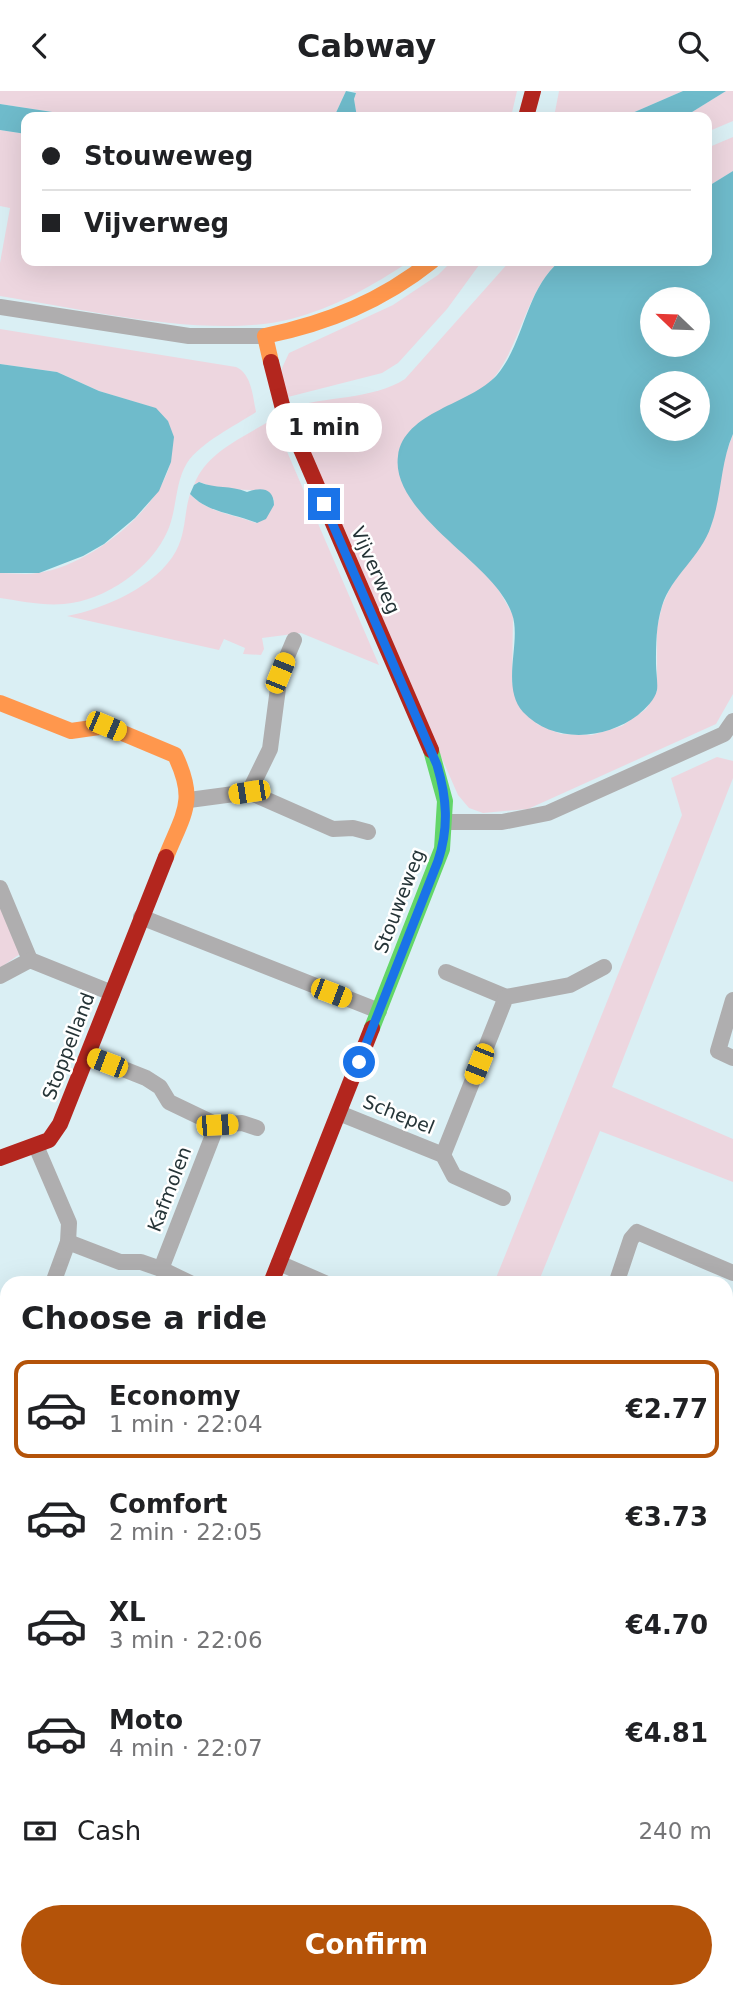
<!DOCTYPE html>
<meta charset="utf-8">
<style>
body{margin:0;font-family:"DejaVu Sans",sans-serif;background:#f6f6f6;color:#202124;height:100vh;display:flex;flex-direction:column;font-size:26px;white-space:nowrap}
*{box-sizing:border-box;margin:0}
p{font-size:23px;color:#757577}
.icon{flex:none;width:38px;height:38px;fill:none;stroke:currentColor;stroke-width:2;stroke-linecap:round;stroke-linejoin:round}
.map{position:relative;flex:1;overflow:hidden}
.panel{position:absolute;left:0px;top:1185px;width:733px;height:723px;display:flex;flex-direction:column;background:#fff;border-radius:21px 21px 0 0;box-shadow:0 7px 28px #0002}
.panel>*{flex:none}
.banner{position:absolute;left:21px;top:21px;width:691px;height:154px;border-radius:14px;box-shadow:0 7px 28px #0002;display:grid;align-content:center;height:154px;padding:0 21px;background:#fff}
.needle{width:46px;rotate:293deg}
.controls{position:absolute;left:640px;top:196px;display:grid;gap:14px}
.controls a{display:grid;place-items:center;width:70px;height:70px;border-radius:50%;background:#fff;box-shadow:0 7px 28px #0002;font-size:35px}
.end{position:absolute;width:32px;height:32px;margin:-16px;border:9px solid #1a73e8;background:#fff;box-shadow:0 0 0 4px #fff}
.from{border-radius:50%}
.bubble{position:absolute;height:49px;border-radius:24px;background:#fff;box-shadow:0 7px 28px #0002;font-size:23px;font-weight:600;line-height:49px;text-align:center}
.car{position:absolute;width:21px;height:42px;margin:-21px -10px;border-radius:9px;box-shadow:0 0 5px 2px #0007;background:linear-gradient(#f5c518 24%,#345 0 40%,#f5c518 0 76%,#345 0 86%,#f5c518 0)}
.banner b{display:flex;align-items:center;gap:24px;height:66px;font-size:26px}
.banner b+b{border-top:2px solid #e0e0e0}
.banner i{width:18px;height:18px;background:#202124}
ul{padding:0;list-style:none}
li{display:flex;align-items:center;gap:21px;height:98px;margin:0 14px 10px;padding:0 7px;border:4px solid transparent;border-radius:14px}
li div{flex:1}
li b{display:block;font-size:26px}
li em{font-style:normal;font-weight:600}
li.selected{border-color:#b45309}
li>.icon{width:63px;height:63px;stroke-width:1.5}
h2{padding:0 21px;font-size:32px;line-height:84px}
.pay{display:flex;align-items:center;gap:18px;height:77px;padding:0 21px;font-size:26px}
.pay p{margin-inline-start:auto}
.action{display:flex;gap:14px;margin-top:auto;padding:14px 21px}
.action a{flex:1;height:80px;border-radius:42px;background:#b45309;color:#fff;font-size:28px;font-weight:600;line-height:80px;text-align:center}
header{display:flex;justify-content:space-between;align-items:center;height:91px;padding:0 21px;background:#fff;font-size:32px;font-weight:600}
.map>svg:first-child{display:block}
.green{fill:#edd6df}
.water{fill:#6fbbcb;fill-rule:evenodd}
.lines{fill:none;stroke-linecap:round;stroke-linejoin:round}
.street{stroke:#afaeaf;stroke-width:16}
.fast{stroke:#63d668;stroke-width:16}
.slow{stroke:#ff974d;stroke-width:16}
.jam{stroke:#b3261e;stroke-width:16}
.route{stroke:#1a73e8;stroke-width:9}
.labels{text-anchor:middle;dominant-baseline:central;stroke-width:5;stroke-linejoin:round;paint-order:stroke}
.street-label{font-size:19px;fill:#253437;stroke:#fff}
</style>
<header><svg class="icon" aria-label="back" viewBox="0 0 24 24"><path d="M15 5l-7 7 7 7"/></svg>Cabway<svg class="icon" aria-label="search" viewBox="0 0 24 24"><circle cx="10" cy="10" r="6"/><path d="M15 15l6 6"/></svg></header>
<div class="map">
<svg width="733" height="1907" viewBox="0 0 733 1907">
<rect width="100%" height="100%" fill="#daeff4"/>
<g class="green">
<polygon points="0,0 346,0 334,26 85,26 0,13"/>
<polygon points="353,0 517,0 511,26 357,26 354,8 356,2"/>
<polygon points="559,0 683,0 623,26 554,26"/>
<polygon points="726,0 733,0 733,30 707,41 707,26 684,26"/>
<path d="M 0,39 L 26,43 L 26,170 L 410,170 C 374,194 334,217 291,228 C 210,249 83,218 0,205 L 0,172 L 10,117 L 0,115 Z"/>
<polygon points="733,46 733,80 707,96 707,57"/>
<polygon points="452,170 482,170 447,218 398,272 382,282 284,307 282,277 289,262 393,214 438,184"/>
<path d="M 510,170 L 560,170 C 522,201 520,271 479,301 C 451,321 412,323 401,360 C 399,368 397,373 400,380 L 497,496 L 513,524 L 512,592 L 537,633 L 561,643 L 592,644 L 622,635 L 646,618 L 657,600 L 657,537 L 662,515 L 670,497 L 711,436 L 723,371 L 733,343 L 733,603 L 716,633 L 528,718 L 483,722 L 469,717 L 458,704 L 288,317 C 326,305 372,309 405,288 Z"/>
<path d="M 0,238 L 236,276 C 252,283 253,307 256,321 C 235,335 201,351 187,372 C 175,391 177,418 168,439 C 152,477 105,510 64,513 C 43,515 21,510 0,507 L 0,482 C 12,482 26,484 38,482 C 88,475 157,422 170,373 C 173,360 169,343 168,330 L 155,317 L 99,300 L 57,281 L 0,273 Z"/>
<path d="M 273,328 L 379,574 L 301,542 L 262,547 L 264,558 L 261,564 L 243,563 L 245,557 L 224,548 L 219,559 L 67,525 C 104,518 157,495 176,460 C 186,442 184,422 190,403 C 208,422 233,423 256,432 L 274,414 L 274,408 L 251,399 L 220,398 L 199,391 L 194,394 C 206,361 244,346 273,328 Z"/>
<polygon points="717,666 733,670 733,687 612,996 733,1048 733,1091 600,1040 538,1192 494,1192 682,724 671,687"/>
<polygon points="0,814 20,863 0,877"/>
<polygon points="726,1701 733,1703 733,1781 726,1779"/>
<polygon points="421,1901 421,1900 517,1901 515,1907 419,1907"/>
</g>
<g class="water">
<polygon points="346,0 356,2 354,8 357,26 334,26"/>
<polygon points="683,0 726,0 684,26 623,26"/>
<polygon points="0,13 85,26 26,26 26,43 0,39"/>
<path d="M 733,80 L 733,343 C 720,373 722,405 711,435 C 701,466 671,485 662,515 C 656,534 656,554 656,573 C 656,581 658,592 657,599 C 655,609 645,618 638,624 C 605,649 553,653 523,621 C 500,595 522,550 512,523 C 509,514 502,503 496,496 C 469,461 391,414 398,365 C 404,320 470,314 497,284 C 525,251 525,199 560,170 L 707,170 L 707,96 ZM 698,208 L 698,254 L 653,254 L 653,208 ZM 653,292 L 698,292 L 698,338 L 653,338 Z"/>
<polygon points="0,273 57,281 99,300 156,317 168,330 174,346 171,371 159,400 135,427 104,453 83,465 39,482 0,482"/>
<path d="M 199,391 C 216,398 230,394 247,401 C 260,396 274,396 274,414 L 266,428 L 257,432 C 233,422 208,422 190,403 L 194,394 Z"/>
</g>
<g class="lines">
<g class="street">
<polyline points="0,216 189,245 265,245"/>
<polyline points="249,701 270,658 280,582 294,549"/>
<polyline points="189,709 249,701 333,738 353,737 368,741"/>
<polyline points="446,731 502,731 548,722 724,643 733,630"/>
<polyline points="0,797 30,869"/>
<polyline points="141,826 379,920"/>
<polyline points="446,881 506,906"/>
<polyline points="0,885 30,869 112,902"/>
<polyline points="733,909 718,960 733,967"/>
<polyline points="339,1022 443,1064 454,1085 503,1107"/>
<polyline points="217,1034 242,1032 257,1037"/>
<polyline points="36,1055 69,1132 68,1151 53,1192"/>
<polyline points="443,1064 506,906 570,894 604,876"/>
<polyline points="68,1151 120,1171 141,1171 161,1178 217,1034 169,1011 160,996 146,987 88,964"/>
<polyline points="279,1172 325,1192"/>
<polyline points="161,1178 190,1192"/>
<polyline points="618,1187 631,1148 637,1141 733,1182"/>
<polyline points="726,1316 733,1314"/>
<polyline points="0,1329 7,1311"/>
<polyline points="0,1447 7,1450"/>
<polyline points="726,1545 733,1548"/>
<polyline points="0,1754 7,1757"/>
<polyline points="0,1794 7,1777"/>
<polyline points="0,1905 5,1907"/>
</g>
<g class="fast">
<polyline points="372,937 442,758 445,710 431,659"/>
<polyline points="227,1907 230,1900"/>
</g>
<g class="slow">
<path d="M 271,271 L 265,245 C 328,232 382,210 432,170"/>
<path d="M 0,612 L 71,640 L 106,635 L 175,664 C 197,710 184,721 166,766"/>
</g>
<g class="jam">
<polyline points="526,26 533,0"/>
<polyline points="271,271 282,314 431,659"/>
<polyline points="0,1067 49,1049 60,1033 166,766"/>
<polyline points="271,1192 372,937"/>
</g>
</g>
<g class="lines">
<path class="route" d="M 324,413 L 437,674 C 447,708 449,736 438,770 L 359,971"/>
</g>
<g class="labels">
<g class="street-label">
<text transform="translate(376 479) rotate(66)">Vijverweg</text>
<text transform="translate(399 810) rotate(-69)">Stouweweg</text>
<text transform="translate(68 955) rotate(-69)">Stoppelland</text>
<text transform="translate(399 1023) rotate(22)">Schepel</text>
<text transform="translate(169 1098) rotate(-69)">Kafmolen</text>
</g>
</g>
</svg>
<div class="controls">
<a><svg class="needle" viewBox="-14 -14 28 28"><path d="M0-13l5 13h-10z" fill="#e53935"/><path d="M0 13l5-13h-10z" fill="#757577"/></svg></a>
<a><svg class="icon" aria-label="layers" viewBox="0 0 24 24"><path d="M12 4l9 5-9 5-9-5zM3 14l9 5 9-5"/></svg></a>
</div>
<i class="end from" style="left:359px;top:971px"></i>
<i class="end" style="left:324px;top:413px"></i>
<div class="bubble" style="left:266px;top:312px;width:116px">1 min</div>
<i class="car" style="left:280px;top:582px;rotate:22deg"></i>
<i class="car" style="left:106px;top:635px;rotate:113deg"></i>
<i class="car" style="left:249px;top:701px;rotate:261deg"></i>
<i class="car" style="left:331px;top:902px;rotate:111deg"></i>
<i class="car" style="left:107px;top:972px;rotate:291deg"></i>
<i class="car" style="left:479px;top:973px;rotate:202deg"></i>
<i class="car" style="left:217px;top:1034px;rotate:87deg"></i>
<div class="banner">
<b><i class="from"></i>Stouweweg</b>
<b><i></i>Vijverweg</b>
</div>
<section class="panel">
<h2>Choose a ride</h2>
<ul>
<li class="selected"><svg class="icon" aria-label="car" viewBox="0 0 24 24"><path d="M5 17H2v-5l4-1 3-4h7l3 4 3 1v5h-3M9 17h6M6 11h13"/><circle cx="7" cy="17" r="2"/><circle cx="17" cy="17" r="2"/></svg><div><b>Economy</b><p>1 min · 22:04</p></div><em>€2.77</em></li>
<li><svg class="icon" aria-label="car" viewBox="0 0 24 24"><path d="M5 17H2v-5l4-1 3-4h7l3 4 3 1v5h-3M9 17h6M6 11h13"/><circle cx="7" cy="17" r="2"/><circle cx="17" cy="17" r="2"/></svg><div><b>Comfort</b><p>2 min · 22:05</p></div><em>€3.73</em></li>
<li><svg class="icon" aria-label="car" viewBox="0 0 24 24"><path d="M5 17H2v-5l4-1 3-4h7l3 4 3 1v5h-3M9 17h6M6 11h13"/><circle cx="7" cy="17" r="2"/><circle cx="17" cy="17" r="2"/></svg><div><b>XL</b><p>3 min · 22:06</p></div><em>€4.70</em></li>
<li><svg class="icon" aria-label="car" viewBox="0 0 24 24"><path d="M5 17H2v-5l4-1 3-4h7l3 4 3 1v5h-3M9 17h6M6 11h13"/><circle cx="7" cy="17" r="2"/><circle cx="17" cy="17" r="2"/></svg><div><b>Moto</b><p>4 min · 22:07</p></div><em>€4.81</em></li>
</ul>
<div class="pay"><svg class="icon" aria-label="cash" viewBox="0 0 24 24"><path d="M3 7h18v10H3z"/><circle cx="12" cy="12" r="2"/></svg>Cash<p>240 m</p></div>
<div class="action"><a>Confirm</a></div>
</section>
</div>
